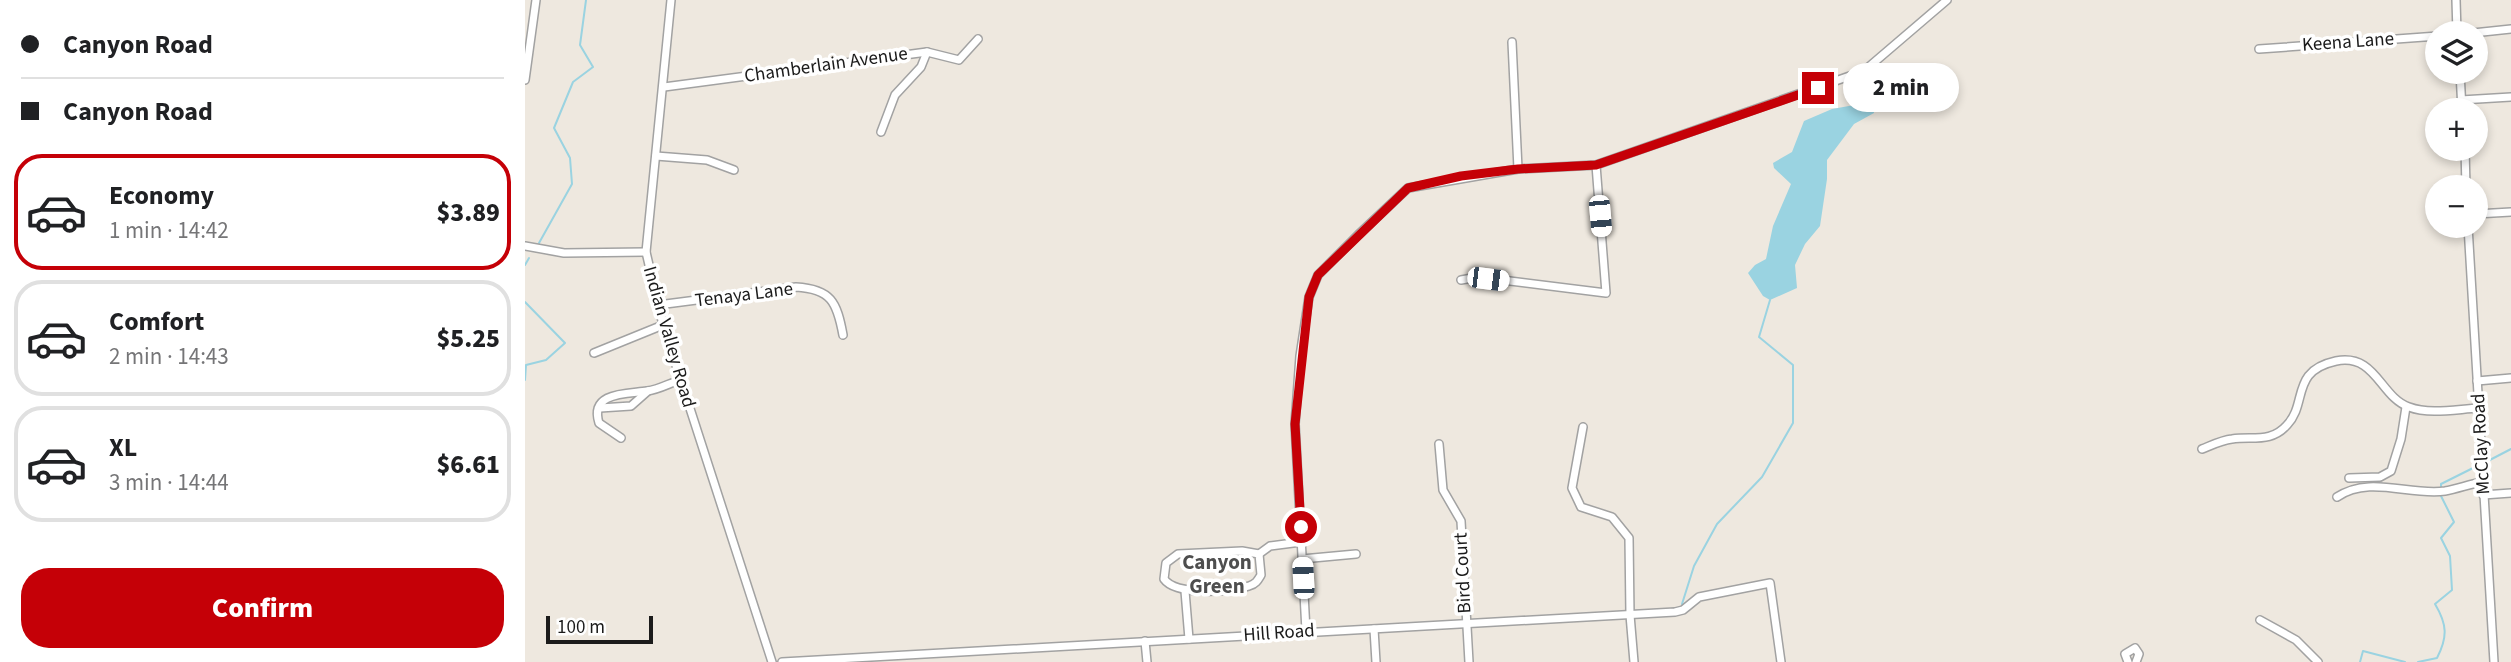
<!DOCTYPE html>
<meta charset="utf-8">
<style>
body{margin:0;font-family:"Source Sans 3",sans-serif;background:#f6f6f6;color:#202124;height:100vh;display:flex;flex-direction:column;font-size:26px;white-space:nowrap}
*{box-sizing:border-box;margin:0}
p{font-size:23px;color:#757577}
.icon{flex:none;width:38px;height:38px;fill:none;stroke:currentColor;stroke-width:2;stroke-linecap:round;stroke-linejoin:round}
.map{position:relative;flex:1;overflow:hidden}
.panel{display:flex;flex-direction:column;background:#fff;width:525px}
.panel>*{flex:none}
.hud{display:grid;align-content:center;height:154px;padding:0 21px;background:#fff}
.controls{position:absolute;left:1900px;top:21px;display:grid;gap:14px}
.controls a{display:grid;place-items:center;width:63px;height:63px;border-radius:50%;background:#fff;box-shadow:0 4px 10px #0003;font-size:35px}
.scale{position:absolute;left:21px;bottom:18px;width:107px;box-sizing:border-box;padding-left:7px;border:4px solid #1b1b1b;border-top:0;font-size:19px;line-height:24px;white-space:nowrap;color:#1b1b1b;-webkit-text-stroke:5px #fff;paint-order:stroke}
.end{position:absolute;width:32px;height:32px;margin:-16px;border:9px solid #c50007;background:#fff;box-shadow:0 0 0 4px #fff}
.from{border-radius:50%}
.bubble{position:absolute;height:49px;border-radius:24px;background:#fff;box-shadow:0 4px 10px #0003;font-size:23px;font-weight:800;line-height:49px;text-align:center}
.car{position:absolute;width:21px;height:42px;margin:-21px -10px;border-radius:9px;box-shadow:0 0 5px 2px #0007;background:linear-gradient(#fff 24%,#345 0 40%,#fff 0 76%,#345 0 86%,#fff 0)}
.hud b{display:flex;align-items:center;gap:24px;height:66px;font-size:26px}
.hud b+b{border-top:2px solid #e0e0e0}
.hud i{width:18px;height:18px;background:#202124}
ul{padding:0;list-style:none}
li{display:flex;align-items:center;gap:21px;height:116px;margin:0 14px 10px;padding:0 7px;border:4px solid #e0e0e0;border-radius:28px}
li div{flex:1}
li b{display:block;font-size:26px}
li em{font-style:normal;font-weight:800}
li.on{border-color:#c50007}
li>.icon{width:63px;height:63px;stroke-width:1.5}
.cta{display:flex;gap:14px;margin-top:auto;padding:14px 21px}
.cta a{flex:1;height:80px;border-radius:28px;background:#c50007;color:#fff;font-size:28px;font-weight:800;line-height:80px;text-align:center}
main{display:flex;flex:1;min-height:0}
.map>svg:first-child{display:block}
.water{fill:#9ad3e1}
.lines{fill:none;stroke-linecap:round;stroke-linejoin:round}
.stream{stroke:#9ad3e1;stroke-width:2}
.minor-casing{stroke:#a2a2a2;stroke-width:10}
.minor{stroke:#fff;stroke-width:7}
.route{stroke:#c50007;stroke-width:9}
.labels{text-anchor:middle;dominant-baseline:central;stroke-width:7;stroke-linejoin:round;paint-order:stroke}
.street-label{font-size:19px;fill:#1b1b1b;stroke:#fff}
.neighbourhood-label{font-size:21px;font-weight:bold;fill:#4e4e4e;stroke:#fff}
</style>
<main>
<section class="panel">
<div class="hud">
<b><i class="from"></i>Canyon Road</b>
<b><i></i>Canyon Road</b>
</div>
<ul>
<li class="on"><svg class="icon" aria-label="car" viewBox="0 0 24 24"><path d="M5 17H2v-5l4-1 3-4h7l3 4 3 1v5h-3M9 17h6M6 11h13"/><circle cx="7" cy="17" r="2"/><circle cx="17" cy="17" r="2"/></svg><div><b>Economy</b><p>1 min · 14:42</p></div><em>$3.89</em></li>
<li><svg class="icon" aria-label="car" viewBox="0 0 24 24"><path d="M5 17H2v-5l4-1 3-4h7l3 4 3 1v5h-3M9 17h6M6 11h13"/><circle cx="7" cy="17" r="2"/><circle cx="17" cy="17" r="2"/></svg><div><b>Comfort</b><p>2 min · 14:43</p></div><em>$5.25</em></li>
<li><svg class="icon" aria-label="car" viewBox="0 0 24 24"><path d="M5 17H2v-5l4-1 3-4h7l3 4 3 1v5h-3M9 17h6M6 11h13"/><circle cx="7" cy="17" r="2"/><circle cx="17" cy="17" r="2"/></svg><div><b>XL</b><p>3 min · 14:44</p></div><em>$6.61</em></li>
</ul>
<div class="cta"><a>Confirm</a></div>
</section>
<div class="map">
<svg width="1986" height="662" viewBox="0 0 1986 662">
<rect width="100%" height="100%" fill="#eee8df"/>
<polygon class="water" points="1341,103 1348,107 1349,113 1329,124 1302,160 1302,179 1295,226 1280,244 1270,265 1272,288 1245,300 1238,296 1223,273 1230,265 1241,259 1248,226 1266,184 1249,168 1248,163 1267,152 1279,121 1307,109"/>
<g class="lines">
<g class="stream">
<polyline points="14,243 47,184 45,158 29,128 48,82 68,67 55,45 61,0"/>
<polyline points="0,265 4,258"/>
<polyline points="0,302 40,343 21,360 1,365 0,380"/>
<polyline points="1959,463 1986,449"/>
<polyline points="1916,489 1916,484 1954,465"/>
<polyline points="1157,604 1169,566 1192,524 1237,477 1268,423 1268,365 1234,337 1245,300"/>
<polyline points="1835,662 1838,651 1880,662"/>
<path d="M 1893,662 L 1912,658 C 1923,637 1922,624 1910,604 L 1927,590 L 1925,556 L 1916,538 L 1929,522 L 1915,494"/>
</g>
<g class="minor-casing">
<g id="minor">
<polyline points="146,0 121,252 138,325 247,662"/>
<polyline points="1931,0 1932,33"/>
<polyline points="1948,33 1986,29"/>
<polyline points="987,42 993,169"/>
<polyline points="1734,49 1913,36"/>
<polyline points="1935,72 1937,110"/>
<polyline points="0,80 11,0"/>
<polyline points="139,87 402,52 434,60 453,39"/>
<polyline points="1936,100 1986,97"/>
<polyline points="356,132 370,95 396,67 402,52"/>
<polyline points="1940,149 1941,187"/>
<polyline points="131,156 182,160 209,170"/>
<polyline points="1951,214 1986,212"/>
<polyline points="1943,226 1969,662"/>
<polyline points="0,246 39,253 121,252"/>
<polyline points="936,280 953,277 1081,293 1071,165"/>
<path d="M 133,305 L 271,287 C 306,289 312,302 318,335"/>
<polyline points="69,353 138,325"/>
<polyline points="1952,381 1986,378"/>
<polyline points="75,408 106,406 123,391"/>
<polyline points="1058,427 1047,488 1056,507 1087,517 1104,538 1105,615 1109,662"/>
<path d="M 96,438 L 74,423 C 64,391 104,394 122,391 C 133,390 145,383 155,380"/>
<polyline points="914,444 918,490 936,521 944,662"/>
<path d="M 1677,449 C 1687,445 1697,440 1707,439 C 1728,436 1746,443 1762,425 C 1783,403 1765,371 1811,361 C 1851,353 1855,397 1884,407 C 1905,415 1932,409 1954,408"/>
<polyline points="1824,478 1855,477 1866,471 1876,439 1881,407"/>
<polyline points="1958,495 1986,493"/>
<path d="M 1812,497 C 1845,475 1884,496 1920,491 C 1932,489 1945,484 1957,482"/>
<path d="M 717,551 L 734,554 L 736,575 C 733,580 731,584 724,586 C 706,592 651,596 639,579 L 641,563 L 653,554 Z"/>
<polyline points="734,554 745,546 776,542"/>
<polyline points="777,559 831,554"/>
<polyline points="660,591 664,639"/>
<polyline points="1735,620 1771,640 1793,662"/>
<polyline points="849,629 851,662"/>
<polyline points="781,631 770,424 775,356 784,297 793,275 833,235 883,188 993,169 1071,165 1339,71 1422,0"/>
<polyline points="620,641 622,662"/>
<polyline points="257,662 1150,612 1158,610 1174,597 1245,583 1256,662"/>
<polyline points="1603,662 1600,654 1610,648 1614,654 1611,662"/>
</g>
</g>
<use href="#minor" class="minor"/>
</g>
<g class="lines">
<polyline class="route" points="776,527 770,424 784,297 793,275 883,188 936,176 993,169 1071,165 1293,88"/>
</g>
<g class="labels">
<g class="street-label">
<text transform="translate(1823 42) rotate(-4)">Keena Lane</text>
<text transform="translate(301 65) rotate(-8)">Chamberlain Avenue</text>
<text transform="translate(219 295) rotate(-7)">Tenaya Lane</text>
<text transform="translate(144 337) rotate(74)">Indian Valley Road</text>
<text transform="translate(1956 444) rotate(-93)">McClay Road</text>
<text transform="translate(938 573) rotate(-93)">Bird Court</text>
<text transform="translate(754 633) rotate(-4)">Hill Road</text>
</g>
<g class="neighbourhood-label">
<text x="692" y="562">Canyon<tspan x="692" dy="24">Green</tspan></text>
</g>
</g>
</svg>
<div class="controls">
<a><svg class="icon" aria-label="layers" viewBox="0 0 24 24"><path d="M12 4l9 5-9 5-9-5zM3 14l9 5 9-5"/></svg></a>
<a>+</a>
<a>−</a>
</div>
<div class="scale">100 m</div>
<i class="end from" style="left:776px;top:527px"></i>
<i class="end" style="left:1293px;top:88px"></i>
<div class="bubble" style="left:1318px;top:63px;width:116px">2 min</div>
<i class="car" style="left:1075px;top:216px;rotate:175deg"></i>
<i class="car" style="left:963px;top:279px;rotate:97deg"></i>
<i class="car" style="left:778px;top:578px;rotate:357deg"></i>
</div>
</main>
